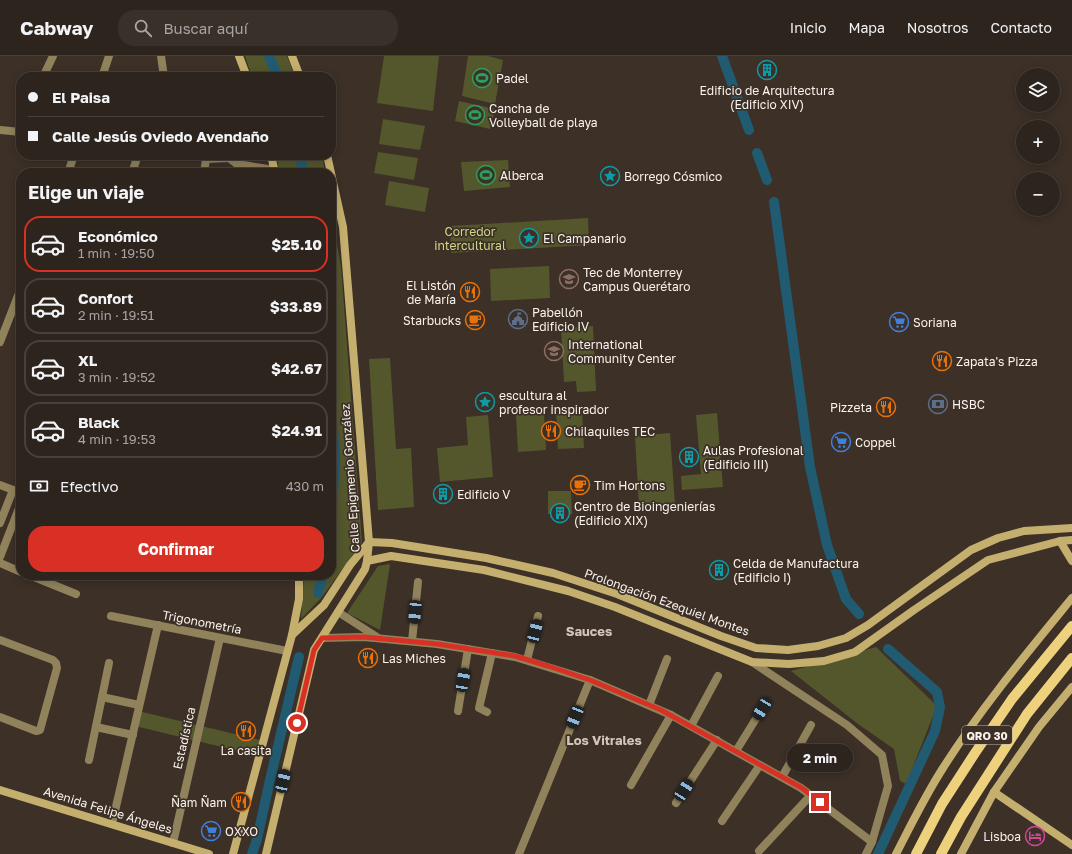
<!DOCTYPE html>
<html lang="es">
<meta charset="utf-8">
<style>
body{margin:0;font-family:"Golos Text",sans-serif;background:#39302a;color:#f1f3f6;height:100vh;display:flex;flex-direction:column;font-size:15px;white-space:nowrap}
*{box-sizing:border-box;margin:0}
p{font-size:13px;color:#a7a4a4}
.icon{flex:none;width:22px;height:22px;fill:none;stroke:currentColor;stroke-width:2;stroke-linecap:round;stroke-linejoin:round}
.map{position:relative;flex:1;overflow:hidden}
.details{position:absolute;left:16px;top:112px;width:320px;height:412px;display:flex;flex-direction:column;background:#2d241d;border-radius:16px;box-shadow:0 2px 10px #0003,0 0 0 1px #48413b}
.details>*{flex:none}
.banner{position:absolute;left:16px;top:16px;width:320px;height:88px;border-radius:16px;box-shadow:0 2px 10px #0003,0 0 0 1px #48413b;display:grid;align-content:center;height:88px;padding:0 12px;background:#2d241d}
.buttons{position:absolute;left:1016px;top:12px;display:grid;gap:8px}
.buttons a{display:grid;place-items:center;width:44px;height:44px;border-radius:50%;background:#2d241d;box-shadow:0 2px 10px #0003,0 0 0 1px #48413b;font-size:20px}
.end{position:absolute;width:18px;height:18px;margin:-9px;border:5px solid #d93025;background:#fff;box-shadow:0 0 0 2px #fff}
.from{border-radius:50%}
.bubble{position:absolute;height:28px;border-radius:14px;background:#2d241d;box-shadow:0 2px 10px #0003,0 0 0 1px #48413b;font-size:13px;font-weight:700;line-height:28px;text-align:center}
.car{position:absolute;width:12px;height:24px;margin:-12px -6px;border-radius:5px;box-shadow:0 0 3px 1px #0007;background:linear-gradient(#222 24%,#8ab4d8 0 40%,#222 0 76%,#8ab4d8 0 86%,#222 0)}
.banner b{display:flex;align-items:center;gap:14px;height:38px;font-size:15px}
.banner b+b{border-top:1px solid #48413b}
.banner i{width:10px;height:10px;background:#f1f3f6}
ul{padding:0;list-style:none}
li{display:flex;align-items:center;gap:12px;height:56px;margin:0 8px 6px;padding:0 4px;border:2px solid #48413b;border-radius:16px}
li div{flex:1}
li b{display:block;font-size:15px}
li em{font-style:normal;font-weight:700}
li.current{border-color:#d93025}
li>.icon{width:36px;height:36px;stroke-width:1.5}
h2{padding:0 12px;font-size:18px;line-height:48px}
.pay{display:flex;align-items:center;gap:10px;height:44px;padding:0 12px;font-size:15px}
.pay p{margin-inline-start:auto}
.cta{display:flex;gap:8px;margin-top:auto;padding:8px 12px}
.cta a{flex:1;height:46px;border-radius:16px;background:#d93025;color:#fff;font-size:16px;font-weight:700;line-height:46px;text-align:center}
header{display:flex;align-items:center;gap:24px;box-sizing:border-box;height:56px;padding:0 20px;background:#2d241d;border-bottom:1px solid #48413b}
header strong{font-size:19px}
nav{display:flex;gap:22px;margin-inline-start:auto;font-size:14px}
.search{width:280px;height:36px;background:#39302a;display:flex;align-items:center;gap:10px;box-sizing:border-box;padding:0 14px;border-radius:16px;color:#a7a4a4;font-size:15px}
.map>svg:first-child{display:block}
.green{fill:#54572c}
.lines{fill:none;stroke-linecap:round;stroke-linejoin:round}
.canal{stroke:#215b71;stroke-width:10}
.street{stroke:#90825b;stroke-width:8}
.secondary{stroke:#c5af6e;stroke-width:8}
.primary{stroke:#eed17c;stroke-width:10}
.route{stroke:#d93025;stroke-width:5}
.labels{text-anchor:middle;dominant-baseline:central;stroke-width:3.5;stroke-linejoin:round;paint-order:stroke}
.shield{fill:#3c3027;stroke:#c1b8b1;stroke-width:1}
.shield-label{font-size:11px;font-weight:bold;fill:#faf2ec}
.poi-label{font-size:12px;fill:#faf2ec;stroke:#3c3027;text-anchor:start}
.park-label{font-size:12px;fill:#d2d98b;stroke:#3c3027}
.street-label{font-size:12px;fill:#faf2ec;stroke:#3c3027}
.neighbourhood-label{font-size:13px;font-weight:bold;fill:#d4c5ba;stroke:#3c3027}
</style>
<header>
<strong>Cabway</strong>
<div class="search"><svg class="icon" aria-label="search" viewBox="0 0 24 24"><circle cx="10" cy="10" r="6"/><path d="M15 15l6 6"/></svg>Buscar aquí</div>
<nav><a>Inicio</a><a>Mapa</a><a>Nosotros</a><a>Contacto</a></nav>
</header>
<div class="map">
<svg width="1072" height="798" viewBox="0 0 1072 798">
<rect width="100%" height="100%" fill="#3c3027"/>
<g class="green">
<polygon points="245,0 287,0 295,21 252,21"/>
<polygon points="384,0 439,0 433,55 377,47"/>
<polygon points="468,0 488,0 503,4 495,48 462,40"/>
<polygon points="459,45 495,53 490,73 455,65"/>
<polygon points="383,63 425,70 420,94 379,88"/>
<polygon points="378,96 418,102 414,124 374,117"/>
<polygon points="277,99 322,99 325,117 279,117"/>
<polygon points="508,104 510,131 464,135 461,106"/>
<polygon points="389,125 429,132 425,156 385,149"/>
<polygon points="331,153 341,211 362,486 322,541 301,563 304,519 331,519"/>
<polygon points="588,162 589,189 451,197 450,170"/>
<polygon points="549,210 550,242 491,245 490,213"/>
<polygon points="593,270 596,335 577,336 576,325 564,326 561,272"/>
<polygon points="390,302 396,393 411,392 414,451 378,454 369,303"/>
<polygon points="582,354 584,392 558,393 556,355"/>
<polygon points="544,357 546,394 518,396 516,359"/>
<polygon points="717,357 723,431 682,434 681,420 701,418 696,359"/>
<polygon points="488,359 493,421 440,426 437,392 468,389 466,361"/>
<polygon points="670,377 675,449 639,451 635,380"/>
<polygon points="548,435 571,435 572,458 548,458"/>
<polygon points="390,508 380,574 347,557 378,510"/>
<polygon points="876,591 937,650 906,728 900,725 894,693 858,668 791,615"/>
<polygon points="138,655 264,685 259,700 135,670"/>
</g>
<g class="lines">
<g class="canal">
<polyline points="269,0 278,21"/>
<polyline points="722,0 749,74"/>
<polyline points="757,97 767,124"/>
<polyline points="300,99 303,117"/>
<polyline points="774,146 810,411 827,489 846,543 859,558"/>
<polyline points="331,353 335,396 331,494"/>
<polyline points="318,537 323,519"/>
<polyline points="252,798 257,783 270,724 299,601"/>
<polyline points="878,798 935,675 940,651 937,636 888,593"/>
</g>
<g class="street">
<polyline points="161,0 164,21"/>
<polyline points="43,21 53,0"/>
<polyline points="102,21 109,0"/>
<polyline points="0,74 21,76"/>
<polyline points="229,102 237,108 274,114"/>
<polyline points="206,103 229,102 236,99"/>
<polyline points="68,117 74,99"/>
<polyline points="132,117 138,99"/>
<polyline points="204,117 206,103 204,100"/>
<polyline points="0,286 21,232"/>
<polyline points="0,429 21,437"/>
<polyline points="0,467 13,434"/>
<polyline points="0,501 21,447"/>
<polyline points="0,507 21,516"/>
<polyline points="29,519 76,538"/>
<polyline points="338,556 377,581"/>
<polyline points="111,560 287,595"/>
<polyline points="322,582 364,581 437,588 515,601 590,624 671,659 801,732 872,786"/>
<polyline points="0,584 53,604 56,607 57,612 40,674 36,675 0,661"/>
<polyline points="412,585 418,526"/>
<polyline points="527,604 538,560"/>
<polyline points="752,606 847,669 882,699 888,730 872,786 866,798"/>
<polyline points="102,641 139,649"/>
<polyline points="649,649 667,603"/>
<polyline points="458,655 468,593"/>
<polyline points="487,656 479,652 492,597"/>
<polyline points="691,670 718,620"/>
<polyline points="96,671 133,679"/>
<polyline points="736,695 762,653"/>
<polyline points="89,704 109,607"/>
<polyline points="782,721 811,669"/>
<polyline points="631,729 671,659"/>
<polyline points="676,747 717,684"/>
<polyline points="722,765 760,709"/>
<polyline points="112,768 158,569"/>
<polyline points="173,787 220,582"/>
<polyline points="759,795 811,739"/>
<polyline points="519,798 590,624"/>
</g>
<g class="secondary">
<polyline points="239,0 247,21"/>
<polyline points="292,0 300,21"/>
<polyline points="271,99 275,117"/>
<polyline points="1060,485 1072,505"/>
<polyline points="367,505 391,500 484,514 568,535 615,551 752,606 789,608 824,605 855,596 914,554 988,504 1060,485 1072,484"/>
<polyline points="292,579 324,549 350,509 369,486 392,487 486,502 553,517 617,538 721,580 756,592 788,594 818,590 846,582 868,569 971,494 998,482 1024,475 1072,472"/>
<polyline points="0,734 209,798"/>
<polyline points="994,736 1072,789"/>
<polyline points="233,798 292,579 299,543 299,519"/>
<polyline points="266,798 314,594 365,513 367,505 369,486 343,171 327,99"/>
<path d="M 896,798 C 911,769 925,740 943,712 C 981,652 1027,597 1072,542"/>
<polyline points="961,798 994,736 1039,671 1072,631"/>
</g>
<g class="primary">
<polyline points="916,798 942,748 975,697 1012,643 1072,570"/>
<polyline points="941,798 961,761 1027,658 1072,602"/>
</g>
</g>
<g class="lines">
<polyline class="route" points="297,667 314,594 322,582 364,581 437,588 515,600 548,610 590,624 661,654 802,732 820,746"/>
</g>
<defs>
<g id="building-ring" transform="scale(1)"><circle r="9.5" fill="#3c3027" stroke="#0f9aa8" stroke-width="1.5"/><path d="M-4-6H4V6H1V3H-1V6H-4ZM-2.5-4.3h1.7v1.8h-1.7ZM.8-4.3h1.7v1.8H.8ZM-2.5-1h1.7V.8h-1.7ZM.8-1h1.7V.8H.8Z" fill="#0f9aa8"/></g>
<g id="stadium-ring" transform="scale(1)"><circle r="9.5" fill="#3c3027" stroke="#2e9e5b" stroke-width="1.5"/><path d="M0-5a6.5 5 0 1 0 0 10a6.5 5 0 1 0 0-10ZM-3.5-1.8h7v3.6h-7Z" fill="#2e9e5b"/></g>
<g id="sight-ring" transform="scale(1)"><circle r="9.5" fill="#3c3027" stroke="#0f9aa8" stroke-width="1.5"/><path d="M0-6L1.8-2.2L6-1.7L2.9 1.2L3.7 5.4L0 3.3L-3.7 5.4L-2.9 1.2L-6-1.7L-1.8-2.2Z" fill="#0f9aa8"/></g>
<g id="university-ring" transform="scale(1)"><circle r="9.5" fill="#3c3027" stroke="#8d6e63" stroke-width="1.5"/><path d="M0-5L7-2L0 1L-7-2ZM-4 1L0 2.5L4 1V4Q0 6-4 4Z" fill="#8d6e63"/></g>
<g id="restaurant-ring" transform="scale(1)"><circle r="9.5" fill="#3c3027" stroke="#e8710a" stroke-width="1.5"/><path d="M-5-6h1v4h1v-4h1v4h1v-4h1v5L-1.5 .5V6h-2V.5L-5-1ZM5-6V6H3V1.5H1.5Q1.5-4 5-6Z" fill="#e8710a"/></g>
<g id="civic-ring" transform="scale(1)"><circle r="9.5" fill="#3c3027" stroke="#5c6f8a" stroke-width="1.5"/><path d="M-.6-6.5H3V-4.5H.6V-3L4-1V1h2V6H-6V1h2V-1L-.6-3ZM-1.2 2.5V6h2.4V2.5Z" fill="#5c6f8a"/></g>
<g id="cafe-ring" transform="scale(1)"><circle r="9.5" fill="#3c3027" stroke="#e8710a" stroke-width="1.5"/><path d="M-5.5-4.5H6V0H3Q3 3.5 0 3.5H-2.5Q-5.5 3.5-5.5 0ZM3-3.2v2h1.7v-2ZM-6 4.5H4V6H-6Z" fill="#e8710a"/></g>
<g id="supermarket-ring" transform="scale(1)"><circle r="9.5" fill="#3c3027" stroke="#3f7fe0" stroke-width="1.5"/><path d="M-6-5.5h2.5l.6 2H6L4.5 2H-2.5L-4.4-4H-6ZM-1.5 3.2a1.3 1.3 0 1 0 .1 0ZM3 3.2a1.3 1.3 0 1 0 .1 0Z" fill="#3f7fe0"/></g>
<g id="bank-ring" transform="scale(1)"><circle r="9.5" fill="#3c3027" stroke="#5c6f8a" stroke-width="1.5"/><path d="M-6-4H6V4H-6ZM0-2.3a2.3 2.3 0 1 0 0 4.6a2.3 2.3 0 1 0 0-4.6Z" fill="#5c6f8a"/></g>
<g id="hotel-ring" transform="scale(1)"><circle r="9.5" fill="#3c3027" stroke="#d1479c" stroke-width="1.5"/><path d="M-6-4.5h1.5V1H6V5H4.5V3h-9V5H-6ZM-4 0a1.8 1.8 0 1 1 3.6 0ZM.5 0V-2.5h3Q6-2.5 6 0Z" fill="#d1479c"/></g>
</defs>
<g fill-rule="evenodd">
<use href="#building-ring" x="767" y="14"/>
<use href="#stadium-ring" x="482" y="22"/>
<use href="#stadium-ring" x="475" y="59"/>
<use href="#stadium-ring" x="486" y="119"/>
<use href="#sight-ring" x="610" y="120"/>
<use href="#sight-ring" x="529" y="182"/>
<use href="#university-ring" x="569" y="223"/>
<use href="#restaurant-ring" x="470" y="236"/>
<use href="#civic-ring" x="518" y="263"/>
<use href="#cafe-ring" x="475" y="264"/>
<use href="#supermarket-ring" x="899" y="266"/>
<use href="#university-ring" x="554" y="295"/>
<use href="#restaurant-ring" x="942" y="305"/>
<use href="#sight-ring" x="485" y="346"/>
<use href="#bank-ring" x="938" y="348"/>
<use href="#restaurant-ring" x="886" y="351"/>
<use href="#restaurant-ring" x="551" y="375"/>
<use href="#supermarket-ring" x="841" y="386"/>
<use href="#building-ring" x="689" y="401"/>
<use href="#cafe-ring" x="580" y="429"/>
<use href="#building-ring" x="443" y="438"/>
<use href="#building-ring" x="560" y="457"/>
<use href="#building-ring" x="719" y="514"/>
<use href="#restaurant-ring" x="368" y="602"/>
<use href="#restaurant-ring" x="246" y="675"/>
<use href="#restaurant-ring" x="241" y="746"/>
<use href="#supermarket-ring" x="211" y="775"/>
<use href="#hotel-ring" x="1035" y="780"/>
</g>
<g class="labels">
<rect class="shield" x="962" y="670" width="50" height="18" rx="3"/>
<g class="shield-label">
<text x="987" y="679">QRO 30</text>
</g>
<g class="poi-label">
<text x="496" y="22">Padel</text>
<text x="767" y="34" text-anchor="middle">Edificio de Arquitectura<tspan x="767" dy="14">(Edificio XIV)</tspan></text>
<text x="489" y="52">Cancha de<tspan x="489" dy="14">Volleyball de playa</tspan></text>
<text x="500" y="119">Alberca</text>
<text x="624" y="120">Borrego Cósmico</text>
<text x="543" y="182">El Campanario</text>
<text x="583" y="216">Tec de Monterrey<tspan x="583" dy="14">Campus Querétaro</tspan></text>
<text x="456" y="229" text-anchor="end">El Listón<tspan x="456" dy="14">de María</tspan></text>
<text x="532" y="256">Pabellón<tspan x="532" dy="14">Edificio IV</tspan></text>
<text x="461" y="264" text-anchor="end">Starbucks</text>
<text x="913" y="266">Soriana</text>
<text x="568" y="288">International<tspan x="568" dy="14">Community Center</tspan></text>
<text x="956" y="305">Zapata's Pizza</text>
<text x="499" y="339">escultura al<tspan x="499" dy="14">profesor inspirador</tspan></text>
<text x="952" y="348">HSBC</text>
<text x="872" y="351" text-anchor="end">Pizzeta</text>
<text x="565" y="375">Chilaquiles TEC</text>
<text x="855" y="386">Coppel</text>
<text x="703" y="394">Aulas Profesional<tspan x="703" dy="14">(Edificio III)</tspan></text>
<text x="594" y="429">Tim Hortons</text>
<text x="457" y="438">Edificio V</text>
<text x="574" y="450">Centro de Bioingenierías<tspan x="574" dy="14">(Edificio XIX)</tspan></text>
<text x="733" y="507">Celda de Manufactura<tspan x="733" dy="14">(Edificio I)</tspan></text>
<text x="382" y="602">Las Miches</text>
<text x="246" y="694" text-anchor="middle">La casita</text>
<text x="227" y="746" text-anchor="end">Ñam Ñam</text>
<text x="225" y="775">OXXO</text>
<text x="1021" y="780" text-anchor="end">Lisboa</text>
</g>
<g class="park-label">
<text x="470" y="175">Corredor<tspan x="470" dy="14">intercultural</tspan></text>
</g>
<g class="street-label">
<text transform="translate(350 422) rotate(-94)">Calle Epigmenio González</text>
<text transform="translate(667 546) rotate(20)">Prolongación Ezequiel Montes</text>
<text transform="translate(202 566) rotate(11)">Trigonometría</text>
<text transform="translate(184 682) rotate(-77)">Estadística</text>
<text transform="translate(108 754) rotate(17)">Avenida Felipe Ángeles</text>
</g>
<g class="neighbourhood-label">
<text x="589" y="575">Sauces</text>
<text x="604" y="684">Los Vitrales</text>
</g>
</g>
</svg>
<div class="buttons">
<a><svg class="icon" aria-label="layers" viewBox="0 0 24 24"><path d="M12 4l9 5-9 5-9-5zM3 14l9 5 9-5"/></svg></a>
<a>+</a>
<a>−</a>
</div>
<i class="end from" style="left:297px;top:667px"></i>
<i class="end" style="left:820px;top:746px"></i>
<div class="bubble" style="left:787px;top:688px;width:66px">2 min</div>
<i class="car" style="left:415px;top:556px;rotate:185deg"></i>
<i class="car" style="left:535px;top:575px;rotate:14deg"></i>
<i class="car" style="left:463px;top:624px;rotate:10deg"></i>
<i class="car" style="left:762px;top:653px;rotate:211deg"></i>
<i class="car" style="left:575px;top:661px;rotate:202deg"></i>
<i class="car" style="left:283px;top:725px;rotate:13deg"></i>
<i class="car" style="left:684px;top:734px;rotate:33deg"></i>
<div class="banner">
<b><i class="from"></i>El Paisa</b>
<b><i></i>Calle Jesús Oviedo Avendaño</b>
</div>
<section class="details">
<h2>Elige un viaje</h2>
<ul>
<li class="current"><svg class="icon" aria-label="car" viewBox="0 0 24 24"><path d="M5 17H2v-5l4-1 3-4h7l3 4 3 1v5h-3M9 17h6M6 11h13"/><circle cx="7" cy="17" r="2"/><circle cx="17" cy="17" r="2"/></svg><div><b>Económico</b><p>1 min · 19:50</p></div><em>$25.10</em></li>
<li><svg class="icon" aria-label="car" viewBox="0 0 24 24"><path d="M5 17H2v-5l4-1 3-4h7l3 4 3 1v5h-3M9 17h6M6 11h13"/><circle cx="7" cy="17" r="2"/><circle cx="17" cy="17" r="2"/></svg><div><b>Confort</b><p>2 min · 19:51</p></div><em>$33.89</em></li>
<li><svg class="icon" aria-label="car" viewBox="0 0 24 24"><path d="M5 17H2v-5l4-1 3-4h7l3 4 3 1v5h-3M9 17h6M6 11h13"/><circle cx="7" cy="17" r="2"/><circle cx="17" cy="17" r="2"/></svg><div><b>XL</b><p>3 min · 19:52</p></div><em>$42.67</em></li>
<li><svg class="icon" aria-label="car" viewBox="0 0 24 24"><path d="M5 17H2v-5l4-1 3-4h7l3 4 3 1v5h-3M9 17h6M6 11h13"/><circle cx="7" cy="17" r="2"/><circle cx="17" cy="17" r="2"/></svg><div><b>Black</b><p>4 min · 19:53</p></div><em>$24.91</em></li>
</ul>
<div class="pay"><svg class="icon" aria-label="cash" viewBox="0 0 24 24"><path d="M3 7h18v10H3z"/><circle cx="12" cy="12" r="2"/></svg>Efectivo<p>430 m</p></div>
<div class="cta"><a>Confirmar</a></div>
</section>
</div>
